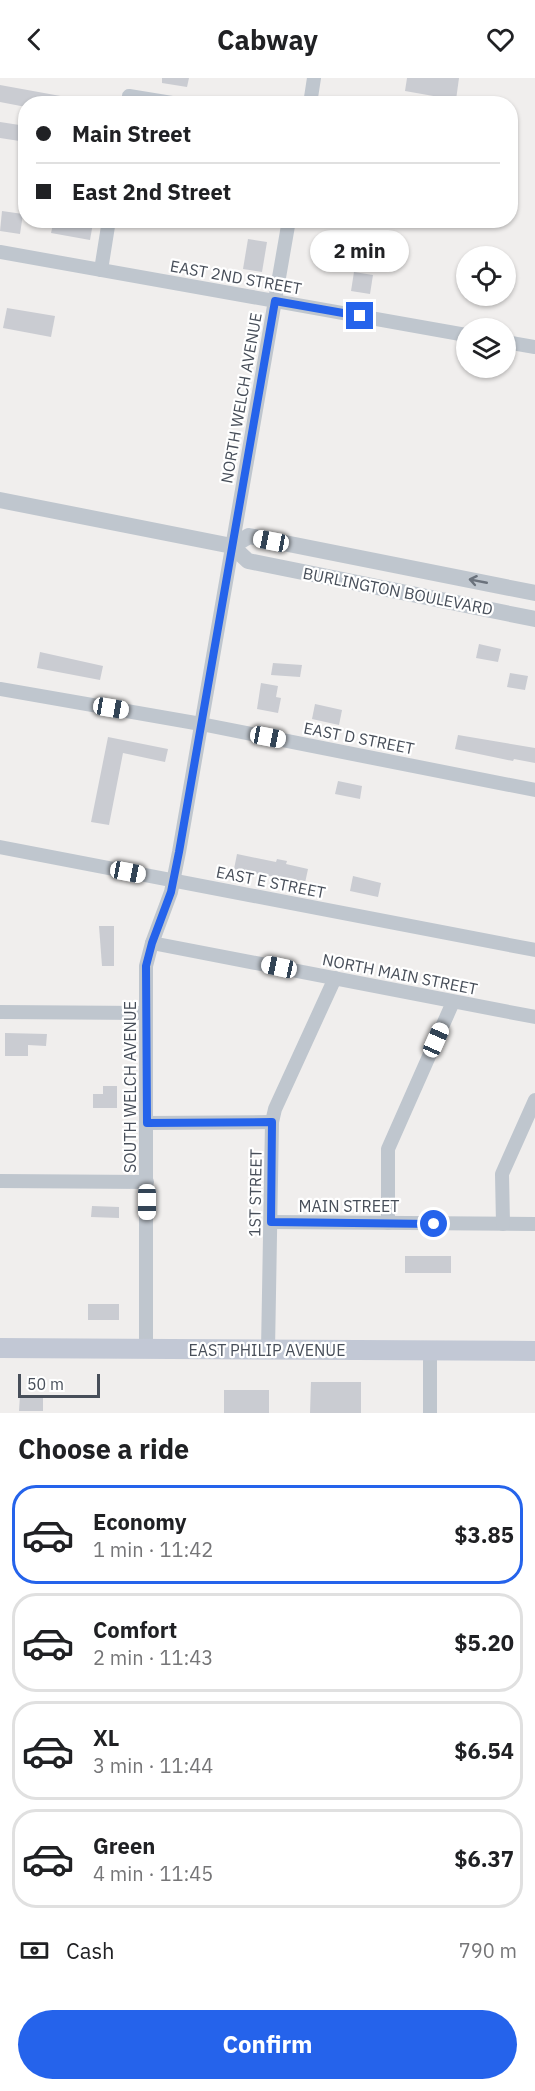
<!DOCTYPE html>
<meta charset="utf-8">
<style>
body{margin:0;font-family:"IBM Plex Sans",sans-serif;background:#f6f6f6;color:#202124;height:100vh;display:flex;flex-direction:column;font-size:22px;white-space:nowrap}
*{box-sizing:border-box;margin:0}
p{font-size:20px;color:#757577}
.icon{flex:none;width:33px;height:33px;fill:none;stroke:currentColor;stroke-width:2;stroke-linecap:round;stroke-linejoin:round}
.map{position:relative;height:1335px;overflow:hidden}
.panel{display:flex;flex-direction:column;background:#fff;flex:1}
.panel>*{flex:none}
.top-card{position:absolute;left:18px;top:18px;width:500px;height:132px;border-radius:24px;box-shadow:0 2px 4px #0004;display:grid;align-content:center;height:132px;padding:0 18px;background:#fff}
.tools{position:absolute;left:456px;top:168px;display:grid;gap:12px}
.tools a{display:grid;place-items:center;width:60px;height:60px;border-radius:50%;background:#fff;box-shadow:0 2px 4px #0004;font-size:30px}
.scale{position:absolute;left:18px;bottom:15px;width:82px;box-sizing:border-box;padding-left:6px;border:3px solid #474e59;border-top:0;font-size:16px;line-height:21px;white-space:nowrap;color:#474e59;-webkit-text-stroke:4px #fff;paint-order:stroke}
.end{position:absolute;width:27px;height:27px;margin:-14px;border:8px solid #2563eb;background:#fff;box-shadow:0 0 0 3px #fff}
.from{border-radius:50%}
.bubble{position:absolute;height:42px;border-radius:21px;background:#fff;box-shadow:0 2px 4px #0004;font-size:20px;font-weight:800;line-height:42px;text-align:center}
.car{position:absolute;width:18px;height:36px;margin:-18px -9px;border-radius:8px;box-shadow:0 0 4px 2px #0007;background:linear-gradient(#fff 24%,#345 0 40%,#fff 0 76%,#345 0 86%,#fff 0)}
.top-card b{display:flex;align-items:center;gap:21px;height:57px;font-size:22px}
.top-card b+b{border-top:2px solid #e0e0e0}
.top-card i{width:15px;height:15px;background:#202124}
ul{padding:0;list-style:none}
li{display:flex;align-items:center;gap:18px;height:99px;margin:0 12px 9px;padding:0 6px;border:3px solid #e0e0e0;border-radius:24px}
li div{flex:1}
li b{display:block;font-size:22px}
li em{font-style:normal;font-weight:800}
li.active{border-color:#2563eb}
li>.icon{width:54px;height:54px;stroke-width:1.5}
h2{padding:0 18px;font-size:27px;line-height:72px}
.pay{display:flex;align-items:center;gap:15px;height:66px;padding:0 18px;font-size:22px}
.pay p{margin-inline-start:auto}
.primary-button{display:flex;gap:12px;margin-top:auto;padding:12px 18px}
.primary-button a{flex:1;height:69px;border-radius:36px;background:#2563eb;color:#fff;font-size:24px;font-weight:800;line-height:69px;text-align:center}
header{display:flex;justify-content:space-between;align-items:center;height:78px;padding:0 18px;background:#fff;font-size:27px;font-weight:800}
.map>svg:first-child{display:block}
.building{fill:#caccd2}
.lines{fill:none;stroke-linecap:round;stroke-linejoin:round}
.minor{stroke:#bfc6ce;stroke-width:14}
.tertiary{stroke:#bfc6ce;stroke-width:16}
.secondary{stroke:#c2c8d5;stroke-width:20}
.oneway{stroke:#6b727c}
.route{stroke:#2563eb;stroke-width:8}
.labels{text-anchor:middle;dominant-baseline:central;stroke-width:4.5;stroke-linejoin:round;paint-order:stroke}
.street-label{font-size:16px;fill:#474e59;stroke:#fff}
</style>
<header><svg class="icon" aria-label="back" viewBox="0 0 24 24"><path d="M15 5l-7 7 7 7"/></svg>Cabway<svg class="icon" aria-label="heart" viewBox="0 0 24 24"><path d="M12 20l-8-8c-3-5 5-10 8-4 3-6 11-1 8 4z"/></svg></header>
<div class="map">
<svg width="535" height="1335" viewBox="0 0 535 1335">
<rect width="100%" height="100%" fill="#f0eeed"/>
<g class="building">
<polygon points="162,0 189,0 187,9 162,5"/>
<polygon points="407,0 459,0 456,22 405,13"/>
<polygon points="0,7 77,21 76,26 26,26 26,29 0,24"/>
<polygon points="0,44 26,48 26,64 0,60"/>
<polygon points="2,133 23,136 20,156 0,153"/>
<polygon points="54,142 93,145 90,162 51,155"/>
<polygon points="248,161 267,164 262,194 243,191"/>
<polygon points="354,194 373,197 370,216 351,213"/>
<polygon points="7,230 55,238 51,259 3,250"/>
<polygon points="479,566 501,571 498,584 476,580"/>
<polygon points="40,574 103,588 100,602 37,590"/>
<polygon points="273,585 302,587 300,599 271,597"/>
<polygon points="510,595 528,598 525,612 507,609"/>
<polygon points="261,605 278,608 276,619 281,620 278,635 257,631"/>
<polygon points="315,626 342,632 339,647 312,641"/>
<polygon points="458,657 535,670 535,685 514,681 513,683 455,671"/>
<polygon points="108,659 168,671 165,684 123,675 109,747 91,744"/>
<polygon points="338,703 362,708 360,721 335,716"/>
<polygon points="237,776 276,784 277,781 287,783 286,786 308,791 305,805 234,791"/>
<polygon points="353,798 381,805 378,819 350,813"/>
<polygon points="99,848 114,848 114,888 102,888"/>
<polygon points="5,955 47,956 46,968 28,967 28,978 5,978"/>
<polygon points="103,1008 117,1008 117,1030 93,1030 93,1016 103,1016"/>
<polygon points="92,1128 119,1129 119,1140 91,1139"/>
<rect x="405" y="1178" width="46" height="17"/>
<rect x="88" y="1226" width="31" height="16"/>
<polygon points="311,1304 361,1304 361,1335 310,1335"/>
<rect x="224" y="1312" width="45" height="23"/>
<polygon points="20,1317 43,1318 43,1333 19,1333"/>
</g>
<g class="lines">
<g class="minor">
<polyline points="128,26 129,18 178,26"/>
<polyline points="310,26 314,0"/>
<polyline points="0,174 466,257"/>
<polyline points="101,192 109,142"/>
<polyline points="506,264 535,269"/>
<polyline points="0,611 201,646 535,712"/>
<polyline points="0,769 535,872"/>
<polyline points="152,865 535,939"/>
<polyline points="0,934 145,935"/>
<polyline points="147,1045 272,1044"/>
<polyline points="0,1103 147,1104"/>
<polyline points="271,1144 535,1146"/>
<polyline points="388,1145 388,1071 453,924"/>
<polyline points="503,1146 502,1096 535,1022"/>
<polyline points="146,1272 146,888 152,865 171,814 179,774 289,142"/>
<polyline points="268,1272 272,1044 275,1031 335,900"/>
<polyline points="430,1272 430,1335"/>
</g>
<g class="tertiary">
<polyline points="0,422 232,468 248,483 535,541"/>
<polyline points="232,468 249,458 535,515"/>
</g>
<polyline class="secondary" points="0,1270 535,1273"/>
</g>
<defs><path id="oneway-shaft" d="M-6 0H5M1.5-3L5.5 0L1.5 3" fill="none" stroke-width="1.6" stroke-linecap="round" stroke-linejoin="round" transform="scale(1.5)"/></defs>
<use class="oneway" href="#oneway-shaft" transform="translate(478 503) rotate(-169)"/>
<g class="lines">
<polyline class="route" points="360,238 275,223 179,774 171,814 152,865 146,888 147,1045 272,1044 271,1144 434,1146"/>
</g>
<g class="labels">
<g class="street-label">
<text transform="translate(236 199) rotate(10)">EAST 2ND STREET</text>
<text transform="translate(241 320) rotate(-80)">NORTH WELCH AVENUE</text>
<text transform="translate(398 513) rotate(11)">BURLINGTON BOULEVARD</text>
<text transform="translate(359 660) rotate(11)">EAST D STREET</text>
<text transform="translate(271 804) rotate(11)">EAST E STREET</text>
<text transform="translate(400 896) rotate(11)">NORTH MAIN STREET</text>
<text transform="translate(130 1009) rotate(-90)">SOUTH WELCH AVENUE</text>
<text transform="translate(255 1115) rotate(-89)">1ST STREET</text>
<text x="349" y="1128">MAIN STREET</text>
<text x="267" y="1272">EAST PHILIP AVENUE</text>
</g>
</g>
</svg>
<div class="tools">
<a><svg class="icon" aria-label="locate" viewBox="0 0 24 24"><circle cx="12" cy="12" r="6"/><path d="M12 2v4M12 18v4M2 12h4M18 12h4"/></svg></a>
<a><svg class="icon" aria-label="layers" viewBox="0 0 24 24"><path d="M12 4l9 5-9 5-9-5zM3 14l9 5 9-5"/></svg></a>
</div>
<div class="scale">50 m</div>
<i class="end from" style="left:434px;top:1146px"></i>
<i class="end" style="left:360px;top:238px"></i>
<div class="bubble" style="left:310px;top:152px;width:99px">2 min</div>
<i class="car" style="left:271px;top:463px;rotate:281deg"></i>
<i class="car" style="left:111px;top:630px;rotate:100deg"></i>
<i class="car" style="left:268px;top:659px;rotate:101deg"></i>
<i class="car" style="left:128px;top:794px;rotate:101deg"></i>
<i class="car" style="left:279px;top:889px;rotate:282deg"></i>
<i class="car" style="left:436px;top:962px;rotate:24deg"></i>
<i class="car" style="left:147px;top:1124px;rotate:180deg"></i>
<div class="top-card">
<b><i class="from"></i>Main Street</b>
<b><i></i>East 2nd Street</b>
</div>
</div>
<section class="panel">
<h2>Choose a ride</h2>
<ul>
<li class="active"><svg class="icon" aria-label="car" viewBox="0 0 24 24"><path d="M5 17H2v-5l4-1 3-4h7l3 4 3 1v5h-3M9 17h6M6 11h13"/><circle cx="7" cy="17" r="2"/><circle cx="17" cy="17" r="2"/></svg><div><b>Economy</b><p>1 min · 11:42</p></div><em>$3.85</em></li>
<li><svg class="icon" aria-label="car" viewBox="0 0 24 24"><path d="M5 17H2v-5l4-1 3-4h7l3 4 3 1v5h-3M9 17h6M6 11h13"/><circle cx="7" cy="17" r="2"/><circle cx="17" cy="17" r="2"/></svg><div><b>Comfort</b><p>2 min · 11:43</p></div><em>$5.20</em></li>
<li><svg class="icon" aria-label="car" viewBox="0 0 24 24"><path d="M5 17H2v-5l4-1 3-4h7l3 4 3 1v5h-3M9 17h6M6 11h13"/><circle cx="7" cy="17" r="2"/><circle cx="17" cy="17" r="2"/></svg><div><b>XL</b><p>3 min · 11:44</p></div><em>$6.54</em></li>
<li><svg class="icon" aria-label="car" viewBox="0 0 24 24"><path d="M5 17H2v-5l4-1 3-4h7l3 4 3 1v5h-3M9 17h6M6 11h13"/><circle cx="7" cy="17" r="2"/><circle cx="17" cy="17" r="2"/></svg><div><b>Green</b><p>4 min · 11:45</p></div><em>$6.37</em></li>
</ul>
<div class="pay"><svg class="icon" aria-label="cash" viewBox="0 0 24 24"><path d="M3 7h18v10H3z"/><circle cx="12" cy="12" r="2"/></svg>Cash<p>790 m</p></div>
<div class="primary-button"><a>Confirm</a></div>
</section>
